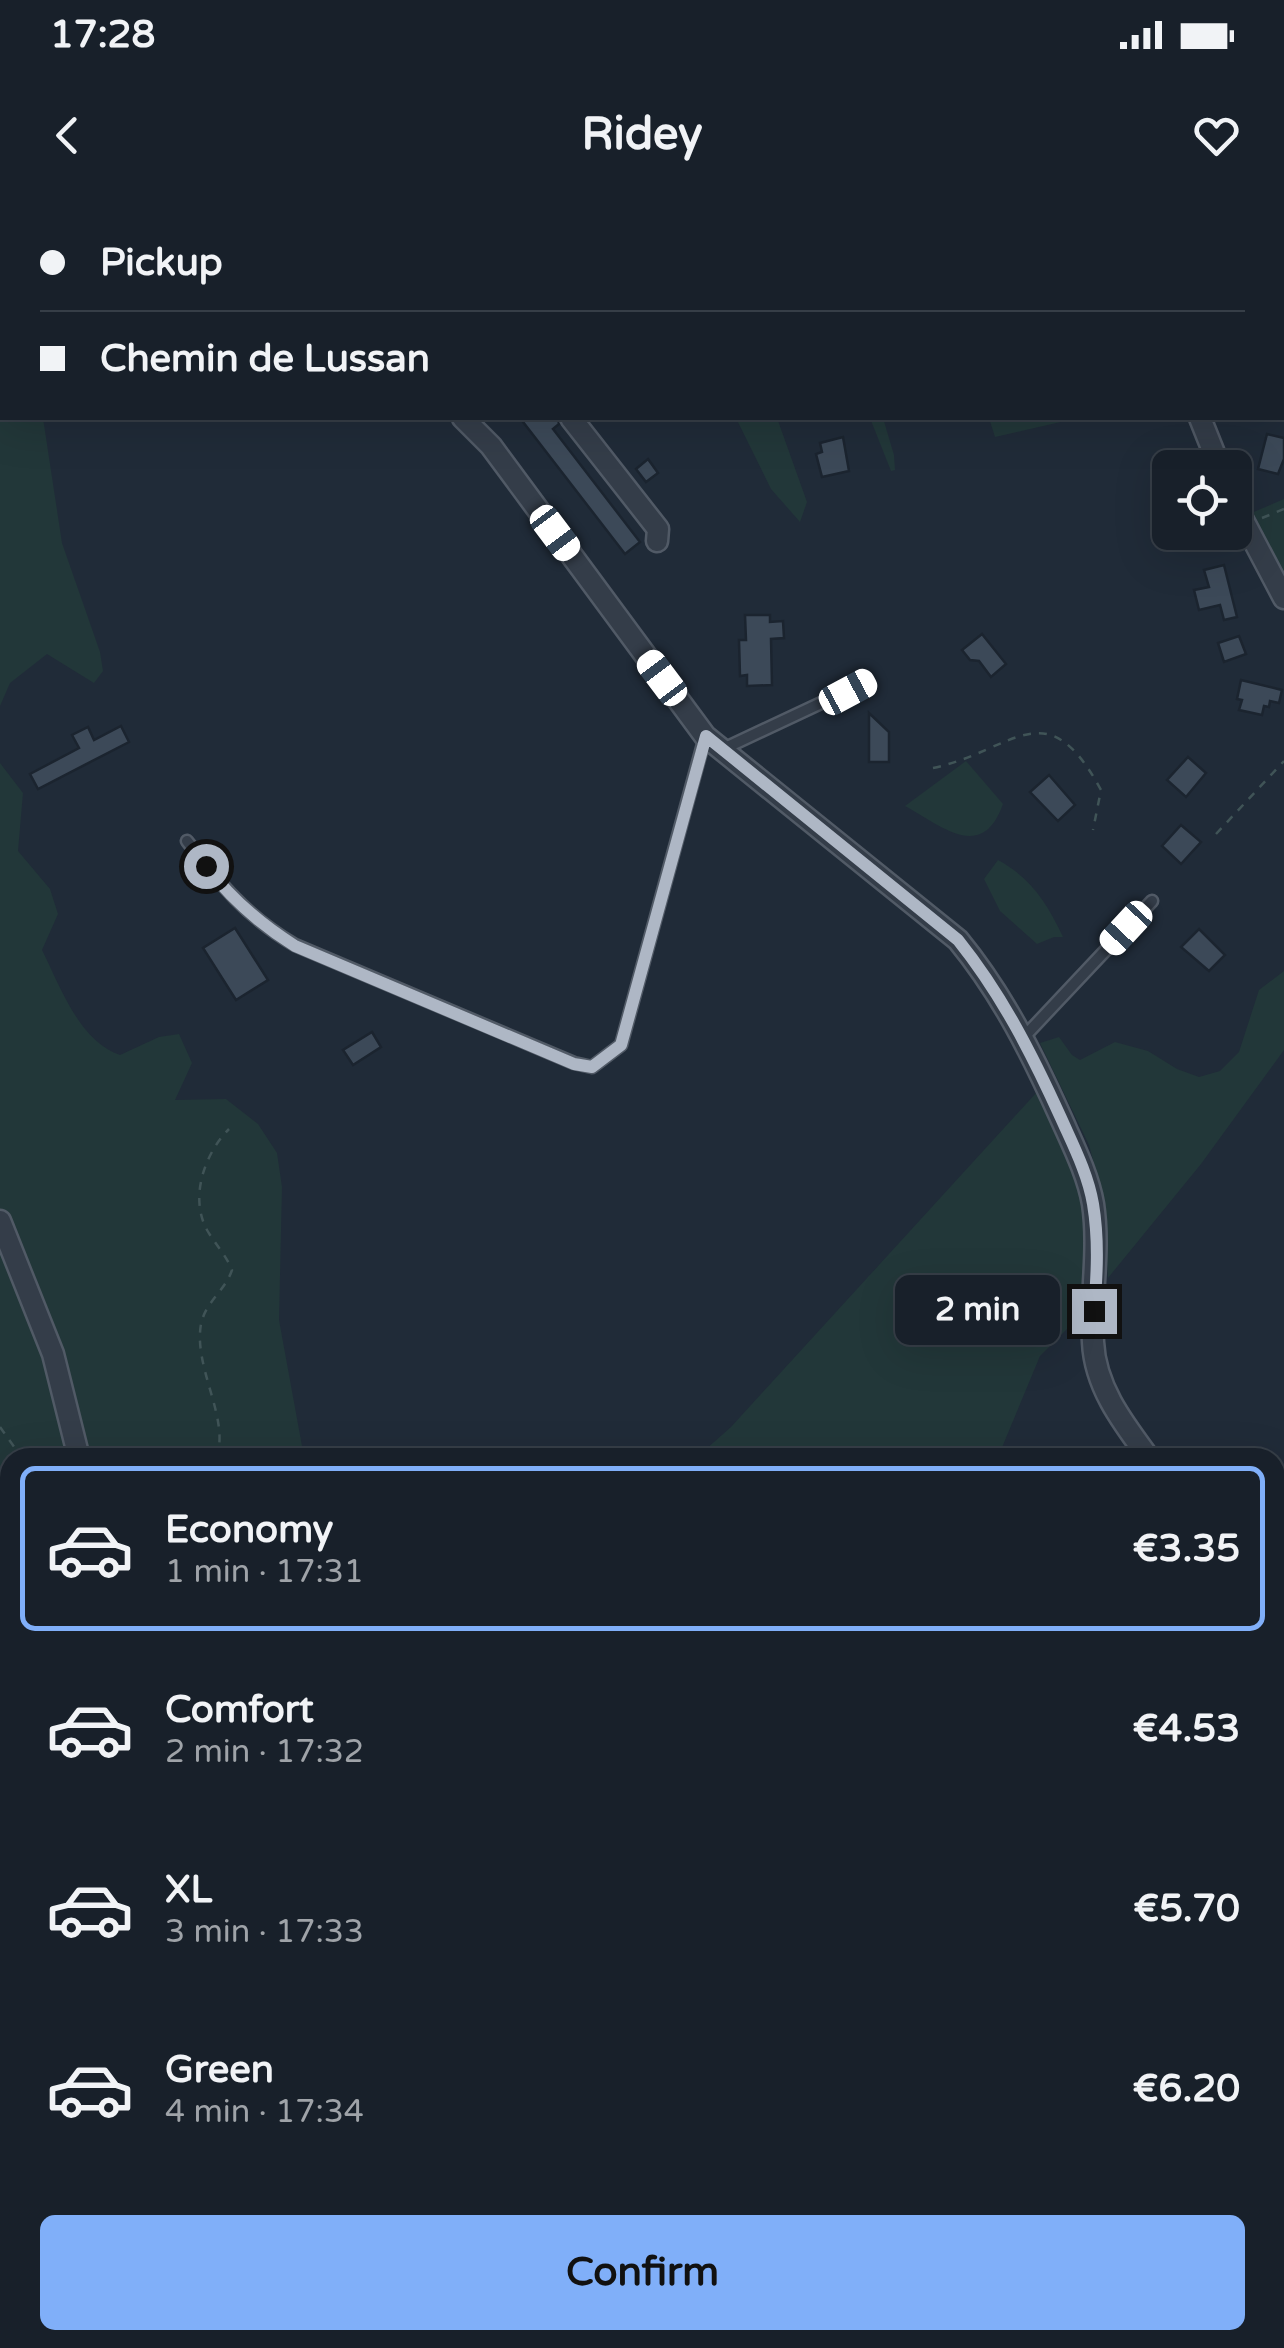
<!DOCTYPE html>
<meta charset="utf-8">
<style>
body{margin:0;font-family:"Varela Round",sans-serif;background:#252d36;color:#f1f3f6;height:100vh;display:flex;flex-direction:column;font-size:38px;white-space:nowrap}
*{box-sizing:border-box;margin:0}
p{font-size:32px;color:#9fa3a8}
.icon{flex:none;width:55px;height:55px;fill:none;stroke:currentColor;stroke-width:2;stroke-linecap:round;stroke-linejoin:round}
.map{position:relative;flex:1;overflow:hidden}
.sheet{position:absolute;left:0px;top:1248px;width:1285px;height:902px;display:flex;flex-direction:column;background:#18202a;border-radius:30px 30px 0 0;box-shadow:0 10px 40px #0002,0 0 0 2px #363e47}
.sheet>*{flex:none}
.top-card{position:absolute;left:0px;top:0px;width:1285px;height:220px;box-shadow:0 10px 40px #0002,0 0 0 2px #363e47;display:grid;align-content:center;height:220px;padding:0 40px;background:#18202a}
.buttons{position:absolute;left:1152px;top:250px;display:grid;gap:20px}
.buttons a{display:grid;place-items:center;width:100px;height:100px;border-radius:15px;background:#18202a;box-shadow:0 10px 40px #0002,0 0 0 2px #363e47;font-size:50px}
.end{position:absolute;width:45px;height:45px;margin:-22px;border:12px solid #aeb7c5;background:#111;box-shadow:0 0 0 5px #111}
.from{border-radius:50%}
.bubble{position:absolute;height:70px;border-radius:15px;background:#18202a;box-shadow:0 10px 40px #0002,0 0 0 2px #363e47;font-size:32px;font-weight:700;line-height:70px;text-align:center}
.car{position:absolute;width:30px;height:60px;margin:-30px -15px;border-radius:12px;box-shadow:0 0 8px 2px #0007;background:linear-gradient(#fff 24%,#345 0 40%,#fff 0 76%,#345 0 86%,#fff 0)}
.top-card b{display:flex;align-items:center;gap:35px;height:95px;font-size:38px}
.top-card b+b{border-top:2px solid #363e47}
.top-card i{width:25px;height:25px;background:#f1f3f6}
ul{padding:18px 0 0;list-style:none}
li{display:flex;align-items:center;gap:30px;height:165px;margin:0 20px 15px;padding:0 20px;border:5px solid transparent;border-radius:15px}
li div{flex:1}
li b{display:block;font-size:38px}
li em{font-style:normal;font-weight:700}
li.current{border-color:#80aff9}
li>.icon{width:90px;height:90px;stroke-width:1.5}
.cta{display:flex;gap:20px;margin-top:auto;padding:20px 40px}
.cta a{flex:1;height:115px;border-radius:15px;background:#80aff9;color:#111;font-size:40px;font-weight:700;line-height:115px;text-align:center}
.status{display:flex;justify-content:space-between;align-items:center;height:70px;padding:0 50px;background:#18202a;direction:ltr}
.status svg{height:28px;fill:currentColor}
header{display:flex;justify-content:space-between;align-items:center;height:130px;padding:0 40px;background:#18202a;font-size:45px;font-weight:700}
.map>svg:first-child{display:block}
.green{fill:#223739}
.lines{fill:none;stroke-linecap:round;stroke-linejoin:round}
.stream{stroke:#344660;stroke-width:5}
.building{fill:#3c4958;stroke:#1b242f;stroke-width:2.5}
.service-casing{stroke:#515a66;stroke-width:15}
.minor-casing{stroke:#515a66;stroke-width:25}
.path{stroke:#405457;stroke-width:2.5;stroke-dasharray:8 8;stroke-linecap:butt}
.service{stroke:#343d49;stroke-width:10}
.minor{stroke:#343d49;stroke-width:20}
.route{stroke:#aeb7c5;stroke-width:12}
</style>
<div class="status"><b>17:28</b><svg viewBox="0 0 49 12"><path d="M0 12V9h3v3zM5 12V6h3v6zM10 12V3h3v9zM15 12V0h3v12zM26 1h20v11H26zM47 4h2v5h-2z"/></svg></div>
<header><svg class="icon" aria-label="back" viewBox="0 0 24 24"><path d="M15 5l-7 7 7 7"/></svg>Ridey<svg class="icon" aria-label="heart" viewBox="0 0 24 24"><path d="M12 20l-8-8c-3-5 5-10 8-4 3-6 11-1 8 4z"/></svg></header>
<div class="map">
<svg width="1284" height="2148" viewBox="0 0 1284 2148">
<rect width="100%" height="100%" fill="#202b38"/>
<g class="green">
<polygon points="0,0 122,2 2,2 2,218 43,218 62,343 100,452 103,471 94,483 47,454 10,483 0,506"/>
<polygon points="736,218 777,218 807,302 800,322 771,289"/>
<polygon points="870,218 883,218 894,255 895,270 891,271"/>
<polygon points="989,218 1078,218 995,237"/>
<polygon points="1284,299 1284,382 1249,314"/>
<path d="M 966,561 L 1003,604 C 982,663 942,626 905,606 Z"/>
<path d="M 0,563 L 23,593 L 18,651 L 50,689 L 58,714 L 42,750 C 60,786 79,841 120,855 L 159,837 L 179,834 L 192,863 L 175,900 L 226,899 L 258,924 L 277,953 L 282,987 L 279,1120 L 304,1257 L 10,1258 L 10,1413 L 0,1400 Z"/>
<path d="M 998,660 C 1031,678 1047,703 1063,737 L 1054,737 L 1037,744 L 1000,711 L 984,679 Z"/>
<polygon points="1284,771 1284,850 1201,964 1108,1078 1103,997 1089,945 1040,843 1059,837 1072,855 1080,860 1115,842 1148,851 1177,869 1199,877 1220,871 1239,852 1259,790"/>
<polygon points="1037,892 1082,995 1086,1104 1080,1116 1040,1156 998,1257 696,1258 731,1227"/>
<polygon points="1275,1444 1284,1456 1284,1694 1275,1706"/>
<polygon points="10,1944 7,1989 10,2024 5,2025 10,2050 10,2140 51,2140 62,2148 0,2148 0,1949"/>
<polygon points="1284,2060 1284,2148 1101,2148 1109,2140 1275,2140 1275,2067"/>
<polygon points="90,2140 945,2140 939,2148 89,2148"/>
</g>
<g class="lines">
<g class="stream">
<polyline points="1276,1731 1284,1720"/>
<polyline points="947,2148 953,2140"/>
</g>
</g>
<g class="building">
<polygon points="520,218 558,218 559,224 553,229 640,342 625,354"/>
<polygon points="1267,234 1284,238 1284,259 1278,274 1258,269"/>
<polygon points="843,237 849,271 822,277 816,254 822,252 820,243"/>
<polygon points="648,259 658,273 646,282 636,269"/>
<polygon points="1224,365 1237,417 1224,420 1220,405 1199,410 1194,390 1209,387 1204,370"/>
<polygon points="745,415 770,415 770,422 783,421 784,438 771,439 772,485 747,486 747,475 740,476 739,440 746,440"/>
<polygon points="982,434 1006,464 991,477 979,461 970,460 962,450"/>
<polygon points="1239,436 1246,454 1224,462 1218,443"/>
<polygon points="1241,480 1282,490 1279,503 1270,501 1269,507 1264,506 1262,515 1239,510 1242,500 1237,499"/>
<polygon points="869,513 889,532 889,562 869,562"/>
<polygon points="121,526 129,542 38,589 30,574 79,548 72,535 88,527 94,540"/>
<polygon points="1188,557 1206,573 1186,597 1167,580"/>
<polygon points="1049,575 1075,605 1058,621 1030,592"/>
<polygon points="1181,625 1201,642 1181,664 1162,646"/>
<polygon points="235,728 268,780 236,800 203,748"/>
<polygon points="1199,729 1225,755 1209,771 1181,747"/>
<polygon points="372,832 381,847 353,865 343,850"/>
</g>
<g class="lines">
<g class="service-casing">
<g id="service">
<polyline points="721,550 868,481"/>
<path d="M 187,641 C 220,684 247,717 295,745 L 574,863 L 592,867 L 621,845 L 705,537"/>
<polyline points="1024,837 1152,701"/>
</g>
</g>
<g class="minor-casing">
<g id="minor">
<polyline points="320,0 321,2"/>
<polyline points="426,0 426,2"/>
<polyline points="1165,2 1165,0"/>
<path d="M 463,218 L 491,246 L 705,536 L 958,740 C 1003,795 1032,854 1061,918 C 1073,945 1088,975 1093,1004 C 1100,1051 1090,1096 1093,1142 C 1095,1187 1123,1223 1149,1258"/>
<polyline points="571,218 658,329 657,341"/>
<polyline points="1200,218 1220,268"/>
<polyline points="1235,305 1284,398"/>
<polyline points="0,1021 53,1154 79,1258"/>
<polyline points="1275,1427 1284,1439"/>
<polyline points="79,2140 79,2148"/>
</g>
</g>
<g class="path">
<polyline points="1262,318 1284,309"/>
<path d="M 933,568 C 1014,551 1046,488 1101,590 L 1093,630"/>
<polyline points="1216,634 1284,561"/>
<polyline points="0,1227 22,1258"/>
<path d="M 216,1258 C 231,1220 193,1168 201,1124 C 206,1101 225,1091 232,1070 C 226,1055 215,1044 207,1030 C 189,997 205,953 229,929"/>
<polyline points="0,1815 10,1829"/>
<polyline points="0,1936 10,1932"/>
<polyline points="567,2140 569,2148"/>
</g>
<use href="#service" class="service"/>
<use href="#minor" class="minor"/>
</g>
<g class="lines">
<path class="route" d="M 206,666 C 231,699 260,724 295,746 L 574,864 L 592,867 L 621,845 L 706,536 L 958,740 C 1002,795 1032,854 1061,918 C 1073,945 1088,974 1093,1004 C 1099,1040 1097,1075 1094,1111"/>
</g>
</svg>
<div class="buttons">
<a><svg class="icon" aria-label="locate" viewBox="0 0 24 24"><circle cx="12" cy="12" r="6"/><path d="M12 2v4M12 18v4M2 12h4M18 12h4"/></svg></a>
</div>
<i class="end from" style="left:206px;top:666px"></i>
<i class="end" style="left:1094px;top:1111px"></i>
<div class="bubble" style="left:895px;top:1075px;width:165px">2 min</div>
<i class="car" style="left:555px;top:333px;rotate:143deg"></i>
<i class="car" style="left:662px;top:478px;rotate:323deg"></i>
<i class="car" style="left:848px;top:492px;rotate:62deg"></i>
<i class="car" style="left:1126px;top:728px;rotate:223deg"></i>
<div class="top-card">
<b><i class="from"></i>Pickup</b>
<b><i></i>Chemin de Lussan</b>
</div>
<section class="sheet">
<ul>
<li class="current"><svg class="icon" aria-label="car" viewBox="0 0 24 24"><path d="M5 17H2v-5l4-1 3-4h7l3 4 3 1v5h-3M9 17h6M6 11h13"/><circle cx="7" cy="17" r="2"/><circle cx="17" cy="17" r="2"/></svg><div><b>Economy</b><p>1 min · 17:31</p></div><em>€3.35</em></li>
<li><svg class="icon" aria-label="car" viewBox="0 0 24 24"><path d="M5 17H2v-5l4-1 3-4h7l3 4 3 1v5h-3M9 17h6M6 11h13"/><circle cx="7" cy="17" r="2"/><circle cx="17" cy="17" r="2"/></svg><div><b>Comfort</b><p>2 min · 17:32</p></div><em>€4.53</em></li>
<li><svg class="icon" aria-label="car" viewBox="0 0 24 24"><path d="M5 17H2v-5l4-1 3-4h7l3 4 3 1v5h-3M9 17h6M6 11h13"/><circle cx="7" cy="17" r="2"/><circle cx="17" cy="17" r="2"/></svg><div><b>XL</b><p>3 min · 17:33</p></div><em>€5.70</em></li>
<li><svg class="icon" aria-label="car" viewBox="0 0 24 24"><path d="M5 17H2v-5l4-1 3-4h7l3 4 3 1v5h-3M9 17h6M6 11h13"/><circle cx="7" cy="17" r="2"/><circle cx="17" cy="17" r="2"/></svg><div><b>Green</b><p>4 min · 17:34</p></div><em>€6.20</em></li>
</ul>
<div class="cta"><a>Confirm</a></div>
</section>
</div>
